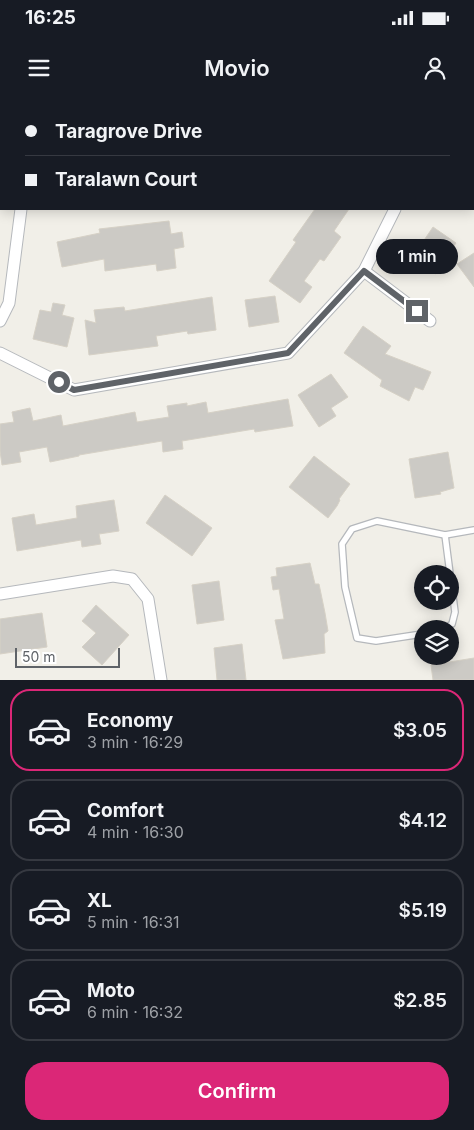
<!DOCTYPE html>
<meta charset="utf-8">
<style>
body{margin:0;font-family:Inter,sans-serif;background:#242831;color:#f1f3f6;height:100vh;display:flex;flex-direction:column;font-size:19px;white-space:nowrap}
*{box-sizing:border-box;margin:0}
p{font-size:16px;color:#9ea1a6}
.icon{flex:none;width:28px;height:28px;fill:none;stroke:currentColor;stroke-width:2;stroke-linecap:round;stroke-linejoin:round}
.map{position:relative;height:580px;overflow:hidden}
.panel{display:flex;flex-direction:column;background:#171b24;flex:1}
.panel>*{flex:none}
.banner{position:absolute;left:0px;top:0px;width:475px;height:110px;box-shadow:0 2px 12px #0003;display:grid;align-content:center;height:110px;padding:0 25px;background:#171b24}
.buttons{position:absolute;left:414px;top:465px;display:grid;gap:10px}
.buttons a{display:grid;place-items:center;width:45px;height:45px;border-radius:50%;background:#171b24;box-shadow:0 2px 12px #0003;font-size:25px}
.scale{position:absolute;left:15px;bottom:12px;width:105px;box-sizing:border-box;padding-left:5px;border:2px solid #5f6368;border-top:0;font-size:14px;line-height:18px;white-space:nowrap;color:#5f6368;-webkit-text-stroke:4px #fff;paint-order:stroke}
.end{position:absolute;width:22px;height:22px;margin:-11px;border:6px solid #5f6368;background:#fff;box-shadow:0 0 0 2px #fff}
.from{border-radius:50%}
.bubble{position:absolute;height:35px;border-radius:18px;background:#171b24;box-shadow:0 2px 12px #0003;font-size:16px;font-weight:600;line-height:35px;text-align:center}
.banner b{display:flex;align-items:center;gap:18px;height:48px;font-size:19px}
.banner b+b{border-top:1px solid #363941}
.banner i{width:12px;height:12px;background:#f1f3f6}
ul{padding:9px 0 0;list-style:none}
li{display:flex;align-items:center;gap:15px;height:82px;margin:0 10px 8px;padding:0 15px;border:2px solid #363941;border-radius:20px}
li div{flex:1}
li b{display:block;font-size:19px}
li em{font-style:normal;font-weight:600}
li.on{border-color:#db2777}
li>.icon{width:45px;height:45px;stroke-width:1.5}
.button{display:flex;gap:10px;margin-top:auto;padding:10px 25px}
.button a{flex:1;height:58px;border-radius:20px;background:#db2777;color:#fff;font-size:20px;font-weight:600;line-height:58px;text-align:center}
.status{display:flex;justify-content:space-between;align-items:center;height:35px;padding:0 25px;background:#171b24;direction:ltr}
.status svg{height:14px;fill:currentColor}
header{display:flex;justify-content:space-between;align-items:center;height:65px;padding:0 25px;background:#171b24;font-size:22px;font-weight:600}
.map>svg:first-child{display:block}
.building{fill:#cccac5;stroke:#d6d1c6}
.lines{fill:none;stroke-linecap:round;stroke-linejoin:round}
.lane-casing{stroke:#b5b8bc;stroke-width:8}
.street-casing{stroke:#b5b8bc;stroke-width:13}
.lane{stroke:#fff;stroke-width:5.5}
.street{stroke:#fff;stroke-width:11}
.route{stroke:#5f6368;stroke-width:6}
</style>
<div class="status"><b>16:25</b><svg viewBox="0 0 49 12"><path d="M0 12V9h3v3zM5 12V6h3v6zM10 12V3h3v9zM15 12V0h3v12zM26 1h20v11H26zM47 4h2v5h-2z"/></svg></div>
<header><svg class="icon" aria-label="menu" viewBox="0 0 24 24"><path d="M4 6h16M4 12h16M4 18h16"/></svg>Movio<svg class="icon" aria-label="person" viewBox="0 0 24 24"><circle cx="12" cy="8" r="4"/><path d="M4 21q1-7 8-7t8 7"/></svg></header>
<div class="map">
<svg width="474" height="580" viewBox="0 0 474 580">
<rect width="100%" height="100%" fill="#f1efe8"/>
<g class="building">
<polygon points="315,109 349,109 334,131 341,137 324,161 320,159 304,181 312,187 300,203 269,181 296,142 293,140"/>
<polygon points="169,121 171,134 182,132 184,147 174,149 176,168 157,171 156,164 105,171 104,159 62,167 57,142 100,133 99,129"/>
<polygon points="433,127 456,143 436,174 412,158"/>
<polygon points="474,153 474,187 457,164"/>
<polygon points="275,196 279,222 249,227 245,200"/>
<polygon points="212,197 216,230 188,234 187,231 156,236 158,246 89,255 85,220 96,223 94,210 124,207 125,211"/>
<polygon points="53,203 65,205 62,215 74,218 67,247 33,239 40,210 51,212"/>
<polygon points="363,226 391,246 385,254 431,272 423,290 415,287 409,301 380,286 382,280 344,253"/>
<polygon points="331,274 348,297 331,308 336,316 319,327 298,295"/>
<polygon points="288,299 293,326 255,332 254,329 182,341 183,349 163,352 162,341 79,355 79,356 50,362 47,347 19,352 21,362 2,365 0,351 0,324 14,322 12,312 30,308 33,321 61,315 63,326 135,312 137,322 169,317 167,306 187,303 187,306 206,302 208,313"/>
<polygon points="448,352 454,388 440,392 441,394 415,398 409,359"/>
<polygon points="314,356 350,384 339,399 340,400 337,406 328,418 289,387"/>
<polygon points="165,395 212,428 192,456 146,423"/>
<polygon points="114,400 119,431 99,434 101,444 82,447 81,440 17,451 12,418 34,414 36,425 77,418 76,406"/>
<polygon points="310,463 315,484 319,484 325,513 328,531 324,534 325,553 283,559 275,520 284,519 279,489 273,490 271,477 277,476 276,468"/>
<polygon points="219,481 224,520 197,524 192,485"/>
<polygon points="96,505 129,535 102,565 82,547 96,533 82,521"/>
<polygon points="42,513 47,547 0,554 0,519"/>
<polygon points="242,544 246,580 217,580 214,548"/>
<polygon points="474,558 474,580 433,580 431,565"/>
</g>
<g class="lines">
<g class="lane-casing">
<g id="lane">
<polyline points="444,529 452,524 455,512 445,435"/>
<polyline points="422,534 376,541 357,538 345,487 342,444 352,429 377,421 445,435 474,430"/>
</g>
</g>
<g class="street-casing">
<g id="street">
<polyline points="223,0 224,1"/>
<polyline points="410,0 410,1"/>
<polyline points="0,10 1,15"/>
<polyline points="364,171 430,221"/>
<polyline points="0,221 9,203 21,109"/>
<polyline points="0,253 74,290 288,253 364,171 395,109"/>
<polyline points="0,494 113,476 132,479 148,499 161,580"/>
</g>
</g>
<use href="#lane" class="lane"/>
<use href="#street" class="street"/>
</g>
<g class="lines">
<polyline class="route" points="59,282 74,290 288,253 364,171 417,211"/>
</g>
</svg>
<div class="buttons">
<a><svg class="icon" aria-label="locate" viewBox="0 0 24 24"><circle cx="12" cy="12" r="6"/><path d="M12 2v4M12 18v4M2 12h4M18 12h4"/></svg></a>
<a><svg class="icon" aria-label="layers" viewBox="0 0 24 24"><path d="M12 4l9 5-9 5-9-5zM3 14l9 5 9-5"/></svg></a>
</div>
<div class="scale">50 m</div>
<i class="end from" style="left:59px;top:282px"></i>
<i class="end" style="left:417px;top:211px"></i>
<div class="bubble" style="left:376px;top:139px;width:82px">1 min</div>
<div class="banner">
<b><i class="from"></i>Taragrove Drive</b>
<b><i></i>Taralawn Court</b>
</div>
</div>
<section class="panel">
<ul>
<li class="on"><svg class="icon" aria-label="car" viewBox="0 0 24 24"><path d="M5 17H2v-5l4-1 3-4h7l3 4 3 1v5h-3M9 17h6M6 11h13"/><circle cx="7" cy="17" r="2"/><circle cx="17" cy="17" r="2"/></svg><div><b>Economy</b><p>3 min · 16:29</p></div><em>$3.05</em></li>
<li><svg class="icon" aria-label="car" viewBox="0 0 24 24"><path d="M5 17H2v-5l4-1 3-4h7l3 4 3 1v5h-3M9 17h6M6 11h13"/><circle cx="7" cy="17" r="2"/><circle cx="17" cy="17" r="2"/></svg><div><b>Comfort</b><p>4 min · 16:30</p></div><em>$4.12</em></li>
<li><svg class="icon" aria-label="car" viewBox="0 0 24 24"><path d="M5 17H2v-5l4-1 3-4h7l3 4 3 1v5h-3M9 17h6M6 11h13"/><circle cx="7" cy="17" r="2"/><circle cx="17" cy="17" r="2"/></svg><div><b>XL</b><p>5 min · 16:31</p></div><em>$5.19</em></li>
<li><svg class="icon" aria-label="car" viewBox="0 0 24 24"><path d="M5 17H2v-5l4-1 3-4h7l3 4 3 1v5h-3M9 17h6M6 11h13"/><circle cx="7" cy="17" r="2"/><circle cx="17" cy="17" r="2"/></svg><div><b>Moto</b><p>6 min · 16:32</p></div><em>$2.85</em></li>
</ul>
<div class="button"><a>Confirm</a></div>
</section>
